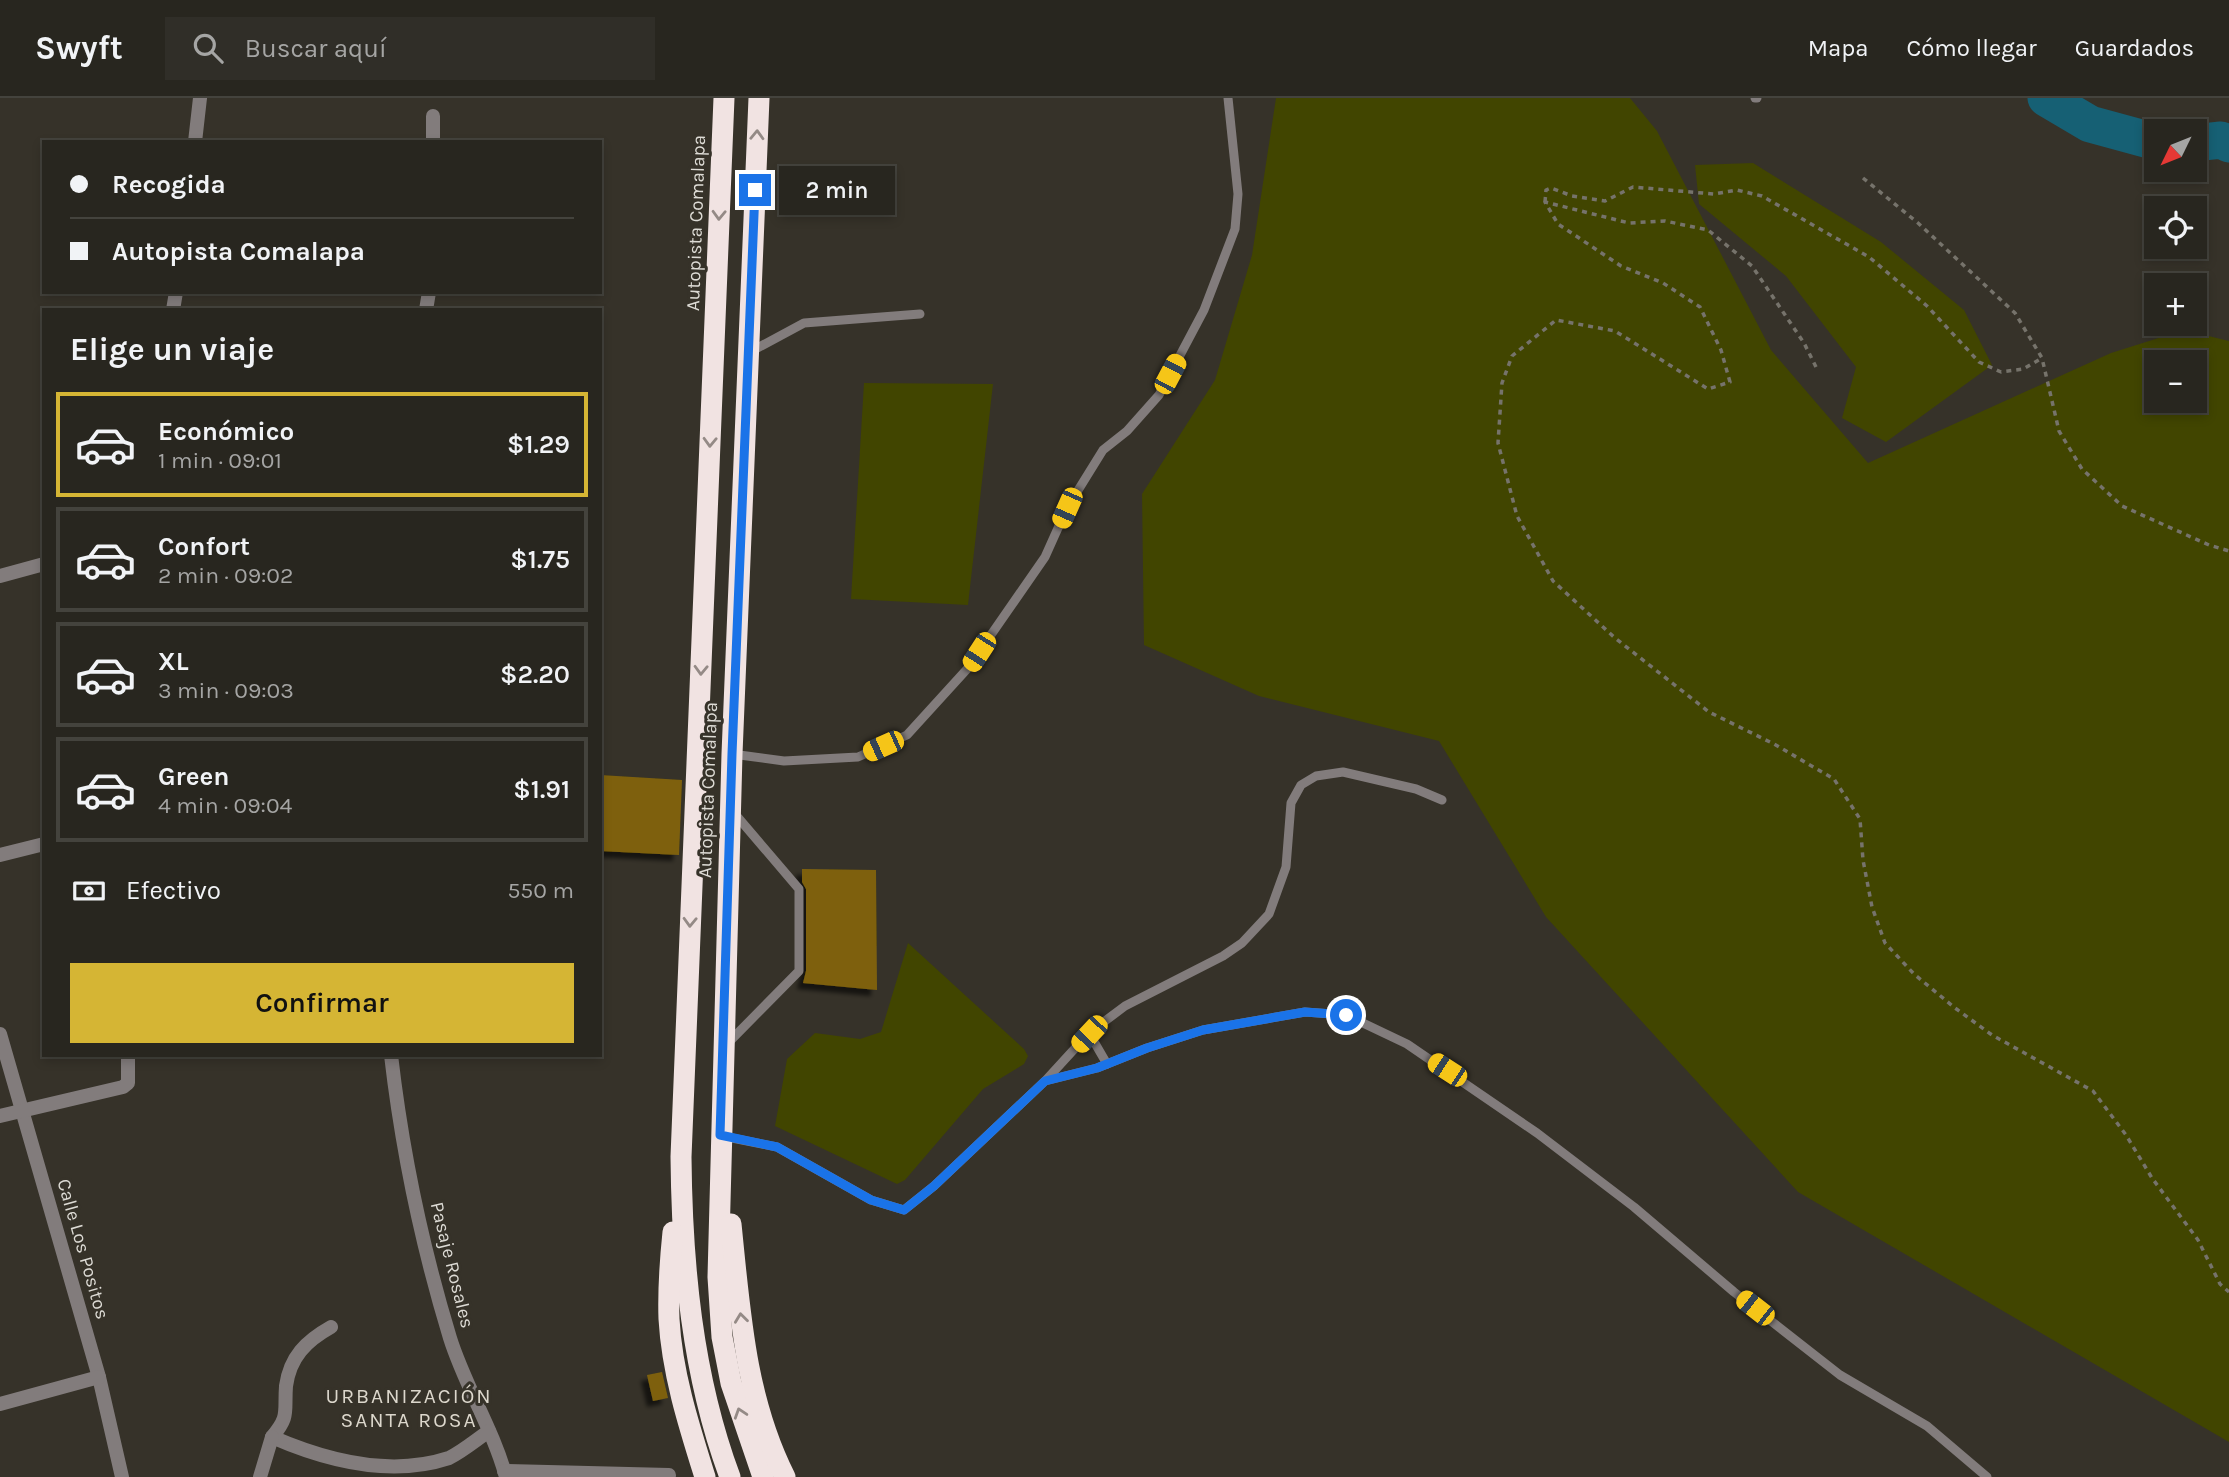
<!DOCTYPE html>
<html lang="es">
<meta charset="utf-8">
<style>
body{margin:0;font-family:Karla,sans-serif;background:#302e28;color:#f1f3f6;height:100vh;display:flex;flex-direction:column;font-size:26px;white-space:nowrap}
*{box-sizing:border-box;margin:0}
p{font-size:23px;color:#a5a5a4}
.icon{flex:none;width:38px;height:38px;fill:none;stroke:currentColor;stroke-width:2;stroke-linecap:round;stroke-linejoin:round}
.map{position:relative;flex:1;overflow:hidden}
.panel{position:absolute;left:42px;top:210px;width:560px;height:749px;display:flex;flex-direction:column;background:#28261f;border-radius:0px;box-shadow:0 4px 10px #0003,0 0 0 2px #44433d}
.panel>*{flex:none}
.top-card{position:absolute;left:42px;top:42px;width:560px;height:154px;border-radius:0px;box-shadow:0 4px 10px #0003,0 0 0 2px #44433d;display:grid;align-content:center;height:154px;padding:0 28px;background:#28261f}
.needle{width:46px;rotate:227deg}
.buttons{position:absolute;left:2144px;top:21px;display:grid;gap:14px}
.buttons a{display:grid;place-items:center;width:63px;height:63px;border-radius:0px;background:#28261f;box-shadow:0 4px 10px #0003,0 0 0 2px #44433d;font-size:35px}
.end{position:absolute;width:32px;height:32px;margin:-16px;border:9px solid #1a73e8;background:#fff;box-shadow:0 0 0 4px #fff}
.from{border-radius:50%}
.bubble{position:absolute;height:49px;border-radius:0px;background:#28261f;box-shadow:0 4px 10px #0003,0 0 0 2px #44433d;font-size:23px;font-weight:600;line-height:49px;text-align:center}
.car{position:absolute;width:21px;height:42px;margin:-21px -10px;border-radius:9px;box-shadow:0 0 5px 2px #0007;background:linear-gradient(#f5c518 24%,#345 0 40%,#f5c518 0 76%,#345 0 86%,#f5c518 0)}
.top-card b{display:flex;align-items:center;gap:24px;height:66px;font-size:26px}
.top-card b+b{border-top:2px solid #44433d}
.top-card i{width:18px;height:18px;background:#f1f3f6}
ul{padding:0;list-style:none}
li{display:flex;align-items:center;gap:21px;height:105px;margin:0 14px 10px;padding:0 14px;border:4px solid #44433d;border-radius:0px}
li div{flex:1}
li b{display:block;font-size:26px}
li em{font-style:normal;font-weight:600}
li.current{border-color:#d5b534}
li>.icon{width:63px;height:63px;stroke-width:1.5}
h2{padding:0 28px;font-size:32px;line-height:84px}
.pay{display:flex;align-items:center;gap:18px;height:77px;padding:0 28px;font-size:26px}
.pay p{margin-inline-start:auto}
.cta{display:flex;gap:14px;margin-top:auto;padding:14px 28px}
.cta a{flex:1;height:80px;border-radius:0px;background:#d5b534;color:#111;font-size:28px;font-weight:600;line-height:80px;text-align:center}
header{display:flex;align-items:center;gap:42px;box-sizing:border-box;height:98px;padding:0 35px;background:#28261f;border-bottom:2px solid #44433d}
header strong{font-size:33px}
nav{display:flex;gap:38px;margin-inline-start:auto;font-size:24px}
.search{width:490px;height:63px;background:#302e28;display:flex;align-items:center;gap:18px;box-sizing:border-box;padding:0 24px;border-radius:0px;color:#a5a5a4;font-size:26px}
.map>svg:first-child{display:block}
.green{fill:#414500;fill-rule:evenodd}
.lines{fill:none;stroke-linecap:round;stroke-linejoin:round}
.river{stroke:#166074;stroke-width:37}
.building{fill:#7e610b;filter:url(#shadow)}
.path{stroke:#76736b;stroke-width:3.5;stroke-dasharray:5 5;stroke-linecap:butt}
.lane{stroke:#827c7c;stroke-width:9}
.street{stroke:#827c7c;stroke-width:14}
.highway{stroke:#f1e3e2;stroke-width:21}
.oneway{stroke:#948a86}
.route{stroke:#1a73e8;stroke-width:9}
.labels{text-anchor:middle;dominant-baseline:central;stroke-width:6;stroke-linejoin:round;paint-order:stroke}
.street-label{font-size:19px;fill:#dddbd5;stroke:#363229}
.neighbourhood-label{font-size:21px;letter-spacing:2px;fill:#dcd7cc;stroke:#363229}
</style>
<header>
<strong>Swyft</strong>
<div class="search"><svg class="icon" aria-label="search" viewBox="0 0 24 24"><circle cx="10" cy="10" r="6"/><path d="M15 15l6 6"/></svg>Buscar aquí</div>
<nav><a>Mapa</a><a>Cómo llegar</a><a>Guardados</a></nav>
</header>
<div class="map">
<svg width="2229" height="1379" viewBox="0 0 2229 1379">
<defs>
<filter id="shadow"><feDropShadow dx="-6" dy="6" stdDeviation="2" flood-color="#0009"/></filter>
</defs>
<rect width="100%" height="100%" fill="#363229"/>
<g class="green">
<path d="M 1276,0 L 1630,0 L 1657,33 L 1771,252 L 1868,365 L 2111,255 L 2184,232 L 2229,243 L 2229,1344 L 1798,1094 L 1546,819 L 1439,643 L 1259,598 L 1144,547 L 1142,396 L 1215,282 L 1252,157 ZM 2156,264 L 2194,264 L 2194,303 L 2156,303 Z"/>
<polygon points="1753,65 1881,144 1964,212 1992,267 1886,344 1842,320 1856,269 1786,178 1699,106 1695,67"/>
<polygon points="864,285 993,286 968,507 851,501"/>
<polygon points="908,845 1024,951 1028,958 1024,966 983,991 905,1082 897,1086 775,1028 787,961 815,935 860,941 881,934"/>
</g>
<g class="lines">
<g class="river">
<polyline points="2046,0 2090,26 2156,44"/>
<polyline points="2194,45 2221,42 2229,46"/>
</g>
</g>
<g class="building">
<polygon points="600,677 682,682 679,757 600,753"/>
<polygon points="802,771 876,772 877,892 803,885 806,873 806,791 802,784"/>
<polygon points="662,1274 668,1300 653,1303 647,1277"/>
</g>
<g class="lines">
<g class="path">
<polyline points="1863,80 1918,125 2015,215 2042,260 2059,333 2082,371 2122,408 2209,447 2229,453"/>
<polyline points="1545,104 1546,92 1551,90 1572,98 1605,103 1633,89 1714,96 1737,92 1762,98 1869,159 1927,208 1979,264 2001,274 2023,271 2042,260"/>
<polyline points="1816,269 1804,245 1752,168 1708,132 1665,123 1629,125 1545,104 1558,126 1621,168 1663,185 1700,209 1721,252 1730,284 1708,291 1615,233 1556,222 1512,258 1502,285 1498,345 1517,418 1553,483 1615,540 1709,614 1774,646 1834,681 1860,721 1863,762 1872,809 1885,845 1914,876 1955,910 1992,937 2093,993 2126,1037 2152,1080 2198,1142 2220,1186 2229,1194"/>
</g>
<g class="lane">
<polyline points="1755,0 1757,0"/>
<polyline points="750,254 804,225 920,216"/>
<polyline points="732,656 784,663 858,659 907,637 968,570 1045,459 1067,410 1103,352 1127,333 1159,297 1204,212 1235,131 1238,96 1228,0"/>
<polyline points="1089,935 1107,966"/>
<polyline points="727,946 799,873 799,791 735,716"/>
<polyline points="1046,982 1089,935 1125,908 1223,858 1242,845 1269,816 1286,769 1291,705 1301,687 1316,678 1343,674 1416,691 1442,702"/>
<polyline points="722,1038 777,1049 871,1102 904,1112 934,1088 1045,983 1097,970 1147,950 1203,932 1305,914 1346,917 1407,946 1537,1035 1634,1109 1734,1194 1840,1277 1927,1328 1987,1379"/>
</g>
<g class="street">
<polyline points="433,18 433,44"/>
<polyline points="195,44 200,0"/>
<polyline points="173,212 176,194"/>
<polyline points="426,212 429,194"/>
<polyline points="0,478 44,466"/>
<polyline points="0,757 44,746"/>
<polyline points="0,936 99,1279 122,1379"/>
<path d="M 391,957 C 402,1052 422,1148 450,1240 C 465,1288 493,1331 506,1379"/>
<polyline points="0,1018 123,989 128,985 128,957"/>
<path d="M 331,1229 C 306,1243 290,1259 286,1288 C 284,1314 290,1318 272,1339 C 327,1363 391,1379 449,1360 C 463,1353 476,1342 489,1333"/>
<polyline points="0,1306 99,1279"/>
<polyline points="504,1373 669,1377"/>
<polyline points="260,1379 272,1339"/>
</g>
<g class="highway">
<path d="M 724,0 L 681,1059 C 682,1166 692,1277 730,1379"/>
<polyline points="759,0 732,656 718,1179 722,1239 731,1285 763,1379"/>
<path d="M 731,1126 C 740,1213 745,1300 785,1379"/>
<path d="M 673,1134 C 670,1163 668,1192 669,1221 C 672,1275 689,1328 705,1379"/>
</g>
</g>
<defs><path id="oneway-chevron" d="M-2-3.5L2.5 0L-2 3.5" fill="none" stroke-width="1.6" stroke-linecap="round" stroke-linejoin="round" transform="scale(1.75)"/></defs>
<g class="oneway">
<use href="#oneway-chevron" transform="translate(757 37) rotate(-88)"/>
<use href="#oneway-chevron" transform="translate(719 117) rotate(92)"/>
<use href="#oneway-chevron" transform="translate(710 344) rotate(92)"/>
<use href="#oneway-chevron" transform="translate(701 572) rotate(92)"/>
<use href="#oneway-chevron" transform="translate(690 824) rotate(92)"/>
<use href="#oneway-chevron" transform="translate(741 1220) rotate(-97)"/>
<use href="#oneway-chevron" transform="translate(740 1315) rotate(-108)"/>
</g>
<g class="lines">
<polyline class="route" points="755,92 732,656 720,1037 777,1049 871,1102 904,1112 934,1088 1045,983 1097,970 1147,950 1203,932 1305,914 1346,917"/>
</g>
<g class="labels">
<g class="street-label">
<text transform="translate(696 125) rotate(-88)">Autopista Comalapa</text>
<text transform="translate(708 692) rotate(-88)">Autopista Comalapa</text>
<text transform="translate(83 1151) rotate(74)">Calle Los Positos</text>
<text transform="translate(452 1167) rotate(76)">Pasaje Rosales</text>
</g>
<g class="neighbourhood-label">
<text x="409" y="1298">URBANIZACIÓN<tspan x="409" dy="24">SANTA ROSA</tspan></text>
</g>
</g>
</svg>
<div class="buttons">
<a><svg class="needle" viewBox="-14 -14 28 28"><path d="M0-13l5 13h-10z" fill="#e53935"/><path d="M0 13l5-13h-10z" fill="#a5a5a4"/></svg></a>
<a><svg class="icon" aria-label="locate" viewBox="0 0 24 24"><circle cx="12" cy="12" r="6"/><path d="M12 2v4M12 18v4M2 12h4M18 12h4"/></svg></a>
<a>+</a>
<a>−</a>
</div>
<i class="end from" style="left:1346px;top:917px"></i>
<i class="end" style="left:755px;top:92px"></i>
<div class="bubble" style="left:779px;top:68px;width:116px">2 min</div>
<i class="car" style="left:1170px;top:276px;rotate:28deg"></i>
<i class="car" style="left:1067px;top:410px;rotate:204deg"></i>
<i class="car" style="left:979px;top:554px;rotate:213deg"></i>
<i class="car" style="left:883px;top:648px;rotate:246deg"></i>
<i class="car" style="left:1089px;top:936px;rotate:223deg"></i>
<i class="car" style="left:1447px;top:972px;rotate:303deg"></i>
<i class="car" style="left:1755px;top:1210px;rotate:308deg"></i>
<div class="top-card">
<b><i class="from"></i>Recogida</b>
<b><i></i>Autopista Comalapa</b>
</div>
<section class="panel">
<h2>Elige un viaje</h2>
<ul>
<li class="current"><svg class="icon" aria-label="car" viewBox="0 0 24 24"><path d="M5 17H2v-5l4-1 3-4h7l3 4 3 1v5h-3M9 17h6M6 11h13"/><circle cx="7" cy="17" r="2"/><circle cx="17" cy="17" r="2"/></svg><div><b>Económico</b><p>1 min · 09:01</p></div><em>$1.29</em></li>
<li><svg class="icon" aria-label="car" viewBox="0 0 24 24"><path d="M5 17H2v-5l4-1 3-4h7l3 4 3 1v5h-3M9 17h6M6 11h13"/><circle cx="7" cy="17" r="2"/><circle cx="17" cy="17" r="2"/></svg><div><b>Confort</b><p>2 min · 09:02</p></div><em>$1.75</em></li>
<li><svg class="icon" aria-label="car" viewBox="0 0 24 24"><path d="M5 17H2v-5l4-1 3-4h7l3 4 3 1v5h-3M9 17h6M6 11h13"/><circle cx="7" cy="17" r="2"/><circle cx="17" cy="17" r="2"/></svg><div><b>XL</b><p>3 min · 09:03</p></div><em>$2.20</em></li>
<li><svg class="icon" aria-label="car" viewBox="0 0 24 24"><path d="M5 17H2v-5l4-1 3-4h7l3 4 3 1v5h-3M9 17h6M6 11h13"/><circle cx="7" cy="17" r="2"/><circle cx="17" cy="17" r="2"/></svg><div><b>Green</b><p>4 min · 09:04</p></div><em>$1.91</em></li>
</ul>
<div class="pay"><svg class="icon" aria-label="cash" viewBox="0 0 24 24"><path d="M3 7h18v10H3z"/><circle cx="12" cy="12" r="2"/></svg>Efectivo<p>550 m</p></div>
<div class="cta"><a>Confirmar</a></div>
</section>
</div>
